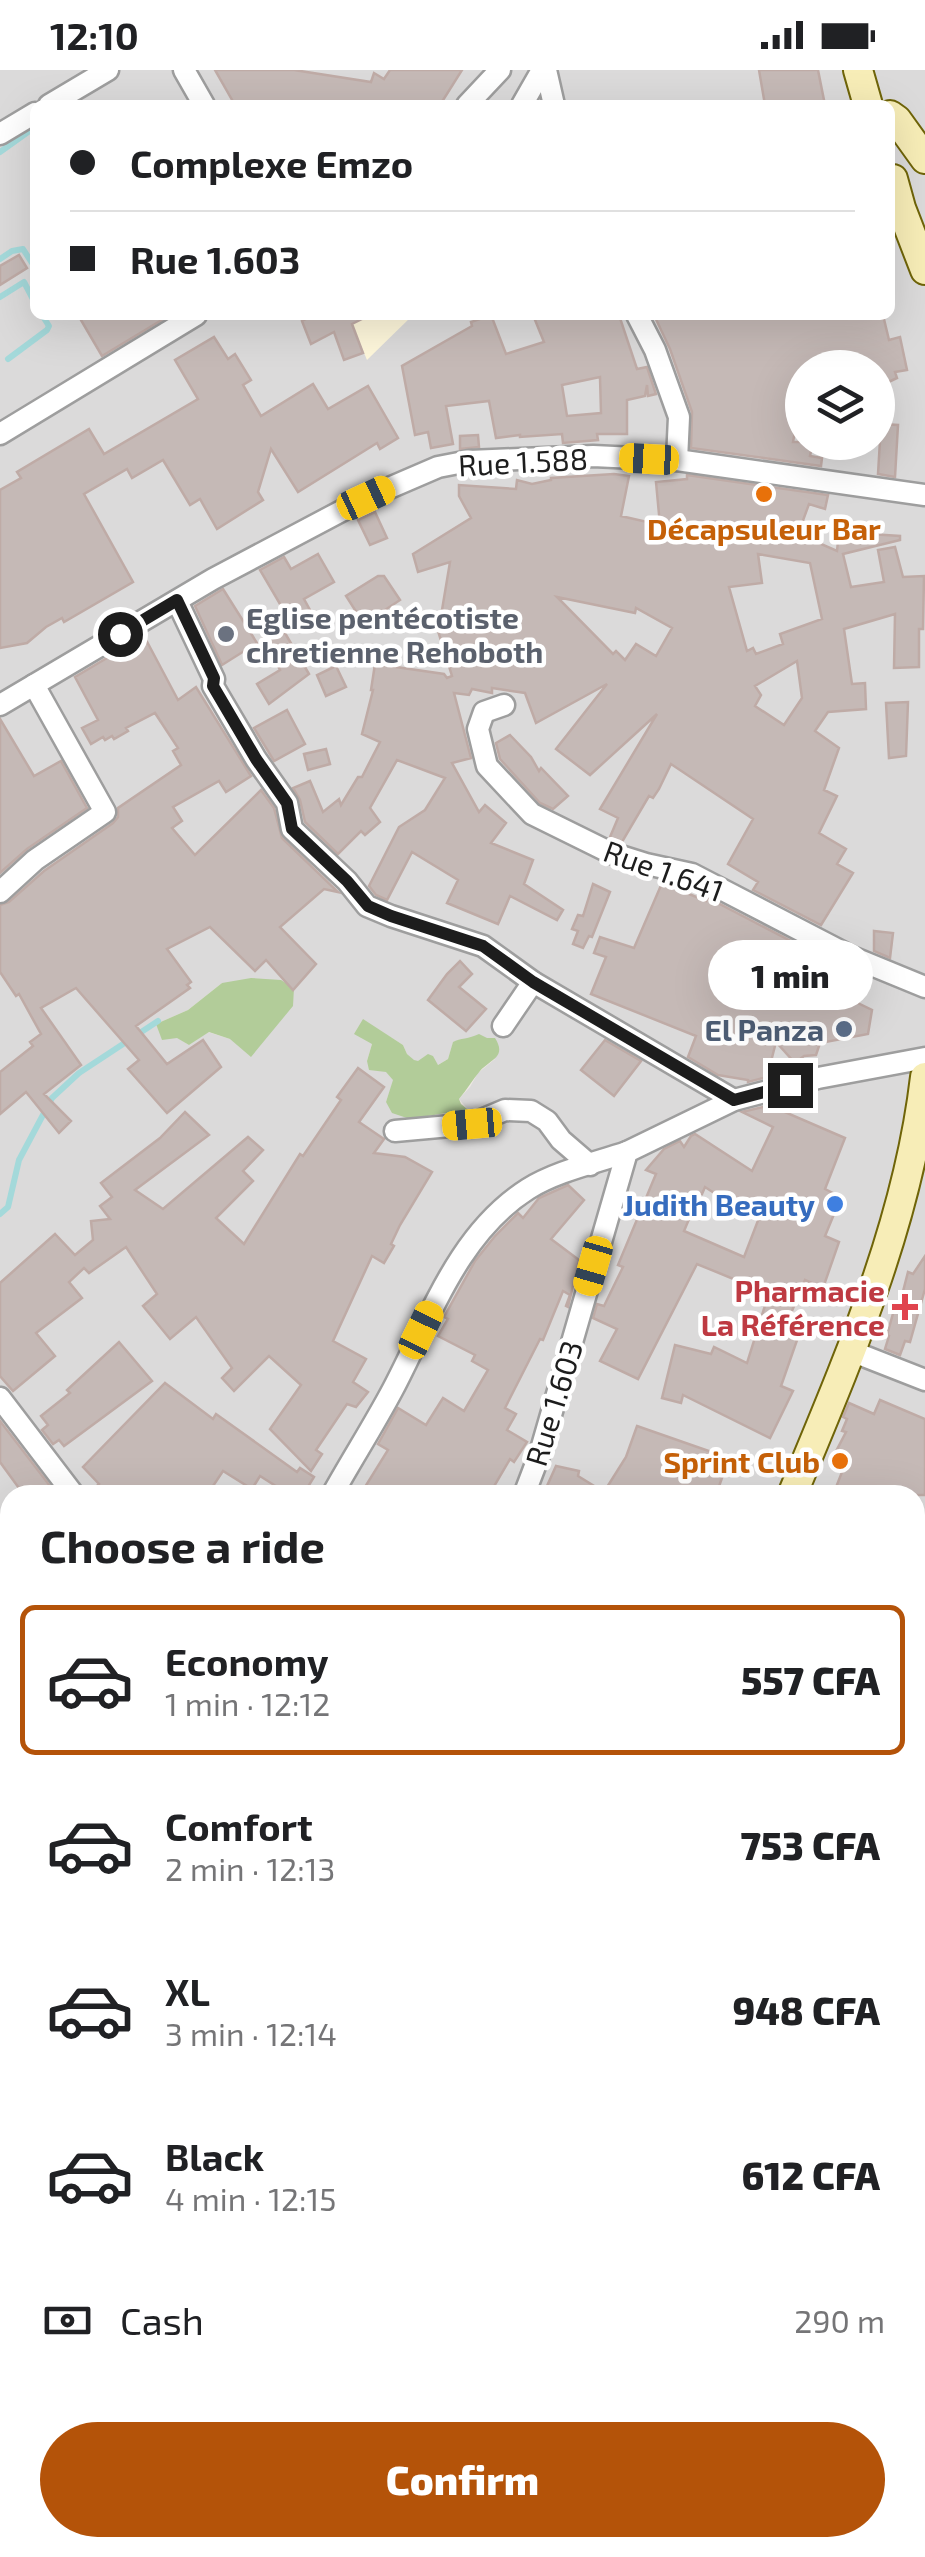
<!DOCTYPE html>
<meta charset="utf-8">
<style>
body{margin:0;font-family:"Exo 2",sans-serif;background:#f2f2f2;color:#202124;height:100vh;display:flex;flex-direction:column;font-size:38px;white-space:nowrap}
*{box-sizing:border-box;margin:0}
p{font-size:32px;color:#757577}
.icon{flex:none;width:55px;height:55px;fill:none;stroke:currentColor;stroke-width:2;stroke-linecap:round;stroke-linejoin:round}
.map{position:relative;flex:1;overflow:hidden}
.side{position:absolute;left:0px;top:1415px;width:925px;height:1072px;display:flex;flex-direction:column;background:#fff;border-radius:30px 30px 0 0;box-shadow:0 10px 40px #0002}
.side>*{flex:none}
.banner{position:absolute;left:30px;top:30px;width:865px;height:220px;border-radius:15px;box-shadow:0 10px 40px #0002;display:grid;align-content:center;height:220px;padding:0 40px;background:#fff}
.tools{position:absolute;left:785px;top:280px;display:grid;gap:20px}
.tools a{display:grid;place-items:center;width:110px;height:110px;border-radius:50%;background:#fff;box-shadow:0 10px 40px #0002;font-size:50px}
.end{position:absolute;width:45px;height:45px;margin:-22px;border:12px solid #1d1d1d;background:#fff;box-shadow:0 0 0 5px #fff}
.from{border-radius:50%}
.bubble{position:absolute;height:70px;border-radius:35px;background:#fff;box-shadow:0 10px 40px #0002;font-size:32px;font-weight:800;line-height:70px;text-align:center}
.car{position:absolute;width:30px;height:60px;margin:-30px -15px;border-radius:12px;box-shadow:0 0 8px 2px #0007;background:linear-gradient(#f5c518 24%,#345 0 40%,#f5c518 0 76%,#345 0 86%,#f5c518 0)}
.banner b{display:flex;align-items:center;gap:35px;height:95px;font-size:38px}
.banner b+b{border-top:2px solid #e0e0e0}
.banner i{width:25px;height:25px;background:#202124}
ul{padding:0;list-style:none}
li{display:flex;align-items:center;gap:30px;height:150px;margin:0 20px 15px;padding:0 20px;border:5px solid transparent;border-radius:15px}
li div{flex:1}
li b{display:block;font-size:38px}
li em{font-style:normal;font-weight:800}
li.current{border-color:#b45309}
li>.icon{width:90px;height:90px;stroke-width:1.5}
h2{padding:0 40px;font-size:45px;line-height:120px}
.pay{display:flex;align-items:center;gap:25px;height:110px;padding:0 40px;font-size:38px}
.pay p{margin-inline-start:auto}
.cta{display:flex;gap:20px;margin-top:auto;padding:20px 40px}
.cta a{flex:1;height:115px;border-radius:60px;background:#b45309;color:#fff;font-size:40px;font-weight:800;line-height:115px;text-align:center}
.status{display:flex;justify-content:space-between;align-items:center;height:70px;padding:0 50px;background:#fff;direction:ltr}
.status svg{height:28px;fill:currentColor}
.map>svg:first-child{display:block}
.residential{fill:#dbdada;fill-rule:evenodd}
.education{fill:#fef7db}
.forest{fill:#b2cc99}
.cemetery{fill:#a6c6a5}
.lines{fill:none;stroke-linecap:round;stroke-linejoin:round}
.stream{stroke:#a4d9da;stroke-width:6}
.building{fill:#c5b9b6;stroke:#bfaba6;stroke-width:2.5;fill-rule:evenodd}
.minor-casing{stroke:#9e9e9e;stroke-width:25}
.secondary-casing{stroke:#6f6408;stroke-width:32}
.minor{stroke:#fff;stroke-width:20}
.secondary{stroke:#f7edb7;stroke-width:28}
.route{stroke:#1d1d1d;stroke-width:12}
.food-dot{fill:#e8710a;stroke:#fff;stroke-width:4}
.worship-dot{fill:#6b7280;stroke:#fff;stroke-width:4}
.service-dot{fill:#5c6f8a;stroke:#fff;stroke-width:4}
.shop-dot{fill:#3f7fe0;stroke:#fff;stroke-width:4}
.health-dot{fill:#e0444e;stroke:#fff;stroke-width:4}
.labels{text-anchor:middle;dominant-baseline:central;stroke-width:9;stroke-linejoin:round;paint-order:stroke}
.street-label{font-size:30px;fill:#1d1d1d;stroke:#fff}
.food-label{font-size:30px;font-weight:bold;fill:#c56008;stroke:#fff}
.worship-label{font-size:30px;font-weight:bold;fill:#5b616d;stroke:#fff;text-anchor:start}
.service-label{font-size:30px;font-weight:bold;fill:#4e5e75;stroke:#fff;text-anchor:end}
.shop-label{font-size:30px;font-weight:bold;fill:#366cbe;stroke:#fff;text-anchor:end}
.health-label{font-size:30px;font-weight:bold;fill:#be3a42;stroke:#fff;text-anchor:end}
</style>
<div class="status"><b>12:10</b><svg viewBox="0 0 49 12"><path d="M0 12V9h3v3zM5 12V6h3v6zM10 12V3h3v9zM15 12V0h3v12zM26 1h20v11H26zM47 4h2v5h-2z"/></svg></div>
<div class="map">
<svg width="925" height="2487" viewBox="0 0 925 2487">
<rect width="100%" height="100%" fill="#eee8e3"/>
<path class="residential" d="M 0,0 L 925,0 L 925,2487 L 711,2487 L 698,2478 L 915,2478 L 915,1425 L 10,1425 L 10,2478 L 323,2478 L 317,2487 L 0,2487 ZM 35,35 L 890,35 L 890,245 L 35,245 ZM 802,298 L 878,298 L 878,372 L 802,372 ZM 222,913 L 230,969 L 208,962 L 189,975 L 156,954 L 188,940 ZM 363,950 L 403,975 L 407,984 L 414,991 L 434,992 L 438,995 L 448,989 L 453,973 L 468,970 L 495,989 L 478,1003 L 470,1017 L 459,1029 L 471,1043 L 459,1052 L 446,1043 L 410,1049 L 386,1032 L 394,1010 L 387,1002 L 367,991 L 372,974 Z"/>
<polygon class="education" points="348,245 413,245 367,290"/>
<g class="forest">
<polygon points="251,908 281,910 294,918 293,936 251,987 230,969 209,962 189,975 177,968 162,970 156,954 188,940 222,913"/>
<path d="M 363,949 L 403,975 L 407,984 L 414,990 L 418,991 L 428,984 L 433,986 L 438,995 L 448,989 L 453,972 C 460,968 469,969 479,964 L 487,968 L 495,968 C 507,987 491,989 480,1001 C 472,1010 467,1020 459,1029 L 461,1034 L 472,1043 L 469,1050 L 459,1052 L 446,1043 L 410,1049 L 392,1043 L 386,1032 L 393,1010 L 386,1002 L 369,1000 L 367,991 L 372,974 L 354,964 Z"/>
</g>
<polygon class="cemetery" points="323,2478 698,2478 711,2487 317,2487"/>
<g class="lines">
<g class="stream">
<polyline points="0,82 35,57"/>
<polyline points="0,189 12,181 23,179 32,193 35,191"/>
<polyline points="0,227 24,212 35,233"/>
<polyline points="8,289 47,260 49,256 42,245"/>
<polyline points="0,1144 8,1137 19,1090 52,1028 79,1003 158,951"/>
</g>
</g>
<g class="building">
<polygon points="215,0 294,0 371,12 374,3 384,9 390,0 462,0 440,35 235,35"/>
<polygon points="759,0 818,0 825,35 765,35"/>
<polygon points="19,185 27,198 0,215 0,196"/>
<polygon points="78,245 170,245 102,286"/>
<polygon points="314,245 370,245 352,254 363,283 344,290 334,262 311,274 302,251"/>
<path d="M 491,245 L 506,284 L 544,272 L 533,245 L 619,245 L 637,299 L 647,297 L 656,324 L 648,326 L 647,315 L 645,326 L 627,330 L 627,364 L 597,364 L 598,370 L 563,373 L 562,364 L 520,367 L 520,365 L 496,368 L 489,331 L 446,336 L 453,374 L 431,378 L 428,362 L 415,365 L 402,296 L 472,256 L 471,252 ZM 600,307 L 601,343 L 567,346 L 562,315 Z"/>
<polygon points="654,245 883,245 889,270 900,267 907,300 895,302 897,308 880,316 878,298 802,298 802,324 793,372 813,372 810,386 822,388 821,396 691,378 692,342 670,279"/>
<polygon points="214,267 228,289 235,284 251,310 243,315 261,346 313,314 328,339 368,316 398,368 380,379 377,373 298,422 271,379 258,422 263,430 217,459 200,429 190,435 163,390 132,408 127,399 84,424 133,512 64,552 62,548 46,557 27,573 0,578 0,420 21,408 17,402 89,359 104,384 198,329 175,290"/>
<polygon points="881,354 898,355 895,407 878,404"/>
<polygon points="478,365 479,377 460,379 460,366"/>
<path d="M 614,404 L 629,406 L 621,446 L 660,455 L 656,412 L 687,409 L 687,405 L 828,425 L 825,439 L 809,434 L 798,464 L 837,481 L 839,462 L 900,466 L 900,470 L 843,484 L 851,517 L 884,512 L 878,480 L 895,477 L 903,507 L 924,506 L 923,559 L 919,559 L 919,597 L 894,598 L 895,544 L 844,559 L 852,614 L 865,613 L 866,639 L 828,642 L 815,661 L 839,678 L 824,720 L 837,726 L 819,763 L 846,779 L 837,794 L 853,803 L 821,855 L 753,820 L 758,812 L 728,794 L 753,749 L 671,694 L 659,719 L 653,728 L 649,726 L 622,772 L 610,767 L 618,748 L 600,739 L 657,644 L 590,705 L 556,679 L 607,614 L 536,653 L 525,623 L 492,618 L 492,623 L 472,619 L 469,625 L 454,623 L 471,688 L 452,693 L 479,742 L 485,735 L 506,753 L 491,773 L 533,790 L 524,814 L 563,840 L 557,850 L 510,826 L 498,854 L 447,833 L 458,810 L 412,782 L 387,830 L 376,825 L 369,816 L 399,757 L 425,740 L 445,708 L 397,690 L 370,738 L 380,752 L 365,765 L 361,761 L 338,784 L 305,752 L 300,730 L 293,718 L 310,711 L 323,742 L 339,729 L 341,735 L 358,707 L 362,707 L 380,672 L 362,664 L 373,620 L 371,620 L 375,594 L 444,604 L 447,608 L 452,606 L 434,548 L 442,540 L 450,492 L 418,502 L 413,484 L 471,448 L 459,426 L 459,415 L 516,419 L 517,410 L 532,414 L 551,410 L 551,408 ZM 758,484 L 810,493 L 822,549 L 780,564 L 783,574 L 756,584 L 753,578 L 747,581 L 729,517 L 762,513 ZM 557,527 L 635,543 L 636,538 L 672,558 L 656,586 L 636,574 L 625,590 L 616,581 L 613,584 ZM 797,591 L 802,628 L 784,655 L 755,636 L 761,625 L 755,616 Z"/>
<polygon points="375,442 387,468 370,475 358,450"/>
<polygon points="318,484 334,512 304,529 310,540 290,551 260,500 284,487 291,499"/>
<polygon points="378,506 384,506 400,530 364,554 346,526"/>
<polygon points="223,519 257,573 222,595 195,536"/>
<polygon points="282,558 309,604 269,634 257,614 280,600 263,568"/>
<polygon points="144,566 178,630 196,617 251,706 226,722 219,711 173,737 182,751 172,758 195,785 261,720 274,738 282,768 338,822 324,819 280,857 316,894 293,920 266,890 255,901 210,857 167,879 191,912 187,915 190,918 136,956 167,994 203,970 221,997 167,1043 128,999 139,990 76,918 41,938 81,995 44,1024 71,1051 59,1063 26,1022 0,1044 0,1002 33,976 30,972 41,964 19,924 16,926 0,902 0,835 9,832 44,801 113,753 118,747 118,738 181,695 173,681 178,678 155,643 126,658 128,661 114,669 112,666 105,670 103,667 91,674 82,658 98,650 75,607"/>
<polygon points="336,596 346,617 326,626 317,605"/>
<polygon points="908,632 906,686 889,688 886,633"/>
<polygon points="287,640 305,674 274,691 254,658"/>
<polygon points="0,649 34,706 61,691 87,738 27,779 0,803"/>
<polygon points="510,665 531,687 539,701 541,698 568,726 553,739 540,733 500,689 496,673"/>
<polygon points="326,679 330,694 308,700 304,684"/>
<polygon points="662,813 706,831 708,828 841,897 831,920 872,940 868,964 820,973 816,985 804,986 795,993 776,972 767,1007 748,1012 748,1010 718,1005 688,987 696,966 591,924 606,887 594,883 600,867 634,878"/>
<polygon points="593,814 610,822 592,867 589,866 583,878 573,874 578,861 572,859 578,845 583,846"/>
<polygon points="874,861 893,863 890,888 874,881"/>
<polygon points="460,891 472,904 459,917 486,939 466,961 428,930 447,904"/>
<polygon points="605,970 641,991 614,1026 581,1000"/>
<polygon points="358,998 384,1017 359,1052 384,1069 374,1083 405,1087 432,1102 400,1155 391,1174 394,1176 384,1193 372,1186 333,1271 366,1289 353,1312 368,1322 356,1337 347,1334 316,1380 322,1384 311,1401 270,1359 301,1315 269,1286 234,1321 222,1308 232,1298 196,1247 170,1269 143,1236 157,1224 126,1177 89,1203 84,1198 69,1212 82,1228 36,1263 55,1286 13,1321 0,1306 0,1213 55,1164 75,1185 93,1170 91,1151 110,1149 100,1136 112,1127 101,1113 160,1068 185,1042 209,1065 135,1120 163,1139 248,1067 263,1080 243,1101 253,1111 216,1148 244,1174 300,1084 303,1086 341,1030 337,1027"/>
<path d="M 775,1034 L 773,1037 L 845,1068 L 825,1119 L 841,1127 L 825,1166 L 839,1172 L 823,1218 L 805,1210 L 789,1248 L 803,1253 L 781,1316 L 793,1321 L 770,1368 L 683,1325 L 681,1333 L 662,1328 L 675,1275 L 711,1284 L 714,1277 L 747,1293 L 768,1226 L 735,1213 L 736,1210 L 697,1194 L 638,1309 L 600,1291 L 617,1259 L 593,1248 L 597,1234 L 604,1236 L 623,1197 L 618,1195 L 656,1104 L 646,1100 L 664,1079 L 680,1071 L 684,1077 L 691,1066 L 695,1064 L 752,1101 L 773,1057 L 742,1042 ZM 705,1117 L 737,1138 L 759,1148 L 744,1187 L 684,1161 L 700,1123 L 702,1124 Z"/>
<polygon points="568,1115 584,1130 551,1169 579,1190 568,1237 566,1236 570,1225 563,1221 543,1270 540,1269 505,1338 516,1344 507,1360 527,1372 514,1392 510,1389 489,1425 360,1425 388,1380 378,1374 398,1338 426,1355 443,1328 464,1341 488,1300 472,1291 475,1285 438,1266 448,1249 444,1247 475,1191 495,1166 518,1143 523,1148 539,1128"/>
<polygon points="925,1186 925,1219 910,1272 905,1271 900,1285 885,1279 889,1266 887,1265 894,1240 898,1241 908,1202 913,1204"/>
<polygon points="119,1272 152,1311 64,1376 59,1370 53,1374 42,1360 48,1355 41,1346 70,1323 67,1320"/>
<polygon points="165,1313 213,1349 216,1344 297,1402 300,1398 314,1407 303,1425 290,1425 260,1406 252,1419 223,1401 207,1425 88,1425 99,1414 83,1397"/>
<polygon points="880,1330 925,1349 925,1425 833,1425 844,1397 831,1391 846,1362 842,1361 847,1349 843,1347 849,1333 874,1344"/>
<polygon points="0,1351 57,1425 24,1425 0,1392"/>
<polygon points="637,1356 729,1388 716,1425 697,1425 683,1420 682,1425 543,1425 556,1396 579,1401 578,1406 604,1422 626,1387"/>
</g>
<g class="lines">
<g class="minor-casing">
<g id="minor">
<polyline points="184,0 204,35"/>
<polyline points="546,0 554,35"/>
<polyline points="49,35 108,0"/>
<polyline points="467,35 500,0"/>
<polyline points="522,35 542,0"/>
<polyline points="0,64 35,43"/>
<polyline points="637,245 655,280 679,347 677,390"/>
<polyline points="0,364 196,245"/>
<polyline points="177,531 214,609 213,616 256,689 287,733 292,759 347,811 367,836 391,846 483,876 533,912 734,1030"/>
<polyline points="0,635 213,509 366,428 438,397 469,391 593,386 677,390 925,425"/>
<polyline points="504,635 484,642 478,659 487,696 532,744 611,783 646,794 692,804 852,887 925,917"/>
<polyline points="0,822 35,790 105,742 34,615"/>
<polyline points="503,956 533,912"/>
<polyline points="395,1061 472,1054 505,1040 531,1041 547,1051 561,1070 590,1095"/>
<polyline points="851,1281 925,1310"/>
<polyline points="0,1328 74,1425"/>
<path d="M 332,1425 C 352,1389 374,1355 393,1319 C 430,1249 457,1164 528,1119 C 557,1101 595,1093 627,1082"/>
<polyline points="524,1425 540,1383 627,1082 734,1030 818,1008 925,988"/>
<polyline points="915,1637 925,1641"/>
<polyline points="0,1681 10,1674"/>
<polyline points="0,1885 10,1881"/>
<polyline points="915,1992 925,1980"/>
<polyline points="0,2086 10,2082"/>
<polyline points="915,2181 925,2187"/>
<polyline points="915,2402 925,2408"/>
<polyline points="0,2416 10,2397"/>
<polyline points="696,2478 709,2487"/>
</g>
</g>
<g class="secondary-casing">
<g id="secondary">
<polyline points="858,0 868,35"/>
<polyline points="890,45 897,50 925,89"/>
<polyline points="893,109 901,138 925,200"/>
<path d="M 792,1425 C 848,1290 908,1153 925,1007"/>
<polyline points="280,2487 285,2478"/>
</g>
</g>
<use href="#minor" class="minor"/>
<use href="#secondary" class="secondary"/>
</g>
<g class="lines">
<polyline class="route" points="120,564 177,530 214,608 213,616 256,689 287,733 292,759 347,811 368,836 391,846 483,876 533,912 734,1030 790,1015"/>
</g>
<g class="food-dot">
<circle cx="764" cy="424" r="10"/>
<circle cx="840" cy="1391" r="10"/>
</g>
<circle class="worship-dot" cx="226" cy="564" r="10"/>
<circle class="service-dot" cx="844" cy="959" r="10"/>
<circle class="shop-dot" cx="835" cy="1134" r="10"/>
<path class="health-dot" d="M900 1222h10v10h10v10h-10v10h-10v-10h-10v-10h10z"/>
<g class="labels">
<g class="street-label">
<text transform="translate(523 391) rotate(-3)">Rue 1.588</text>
<text transform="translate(664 800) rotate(20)">Rue 1.641</text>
<text transform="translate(553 1333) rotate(-73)">Rue 1.603</text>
</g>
<g class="food-label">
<text x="764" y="458">Décapsuleur Bar</text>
<text x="820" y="1391" text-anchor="end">Sprint Club</text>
</g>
<g class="worship-label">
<text x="246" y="547">Eglise pentécotiste<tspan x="246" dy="34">chretienne Rehoboth</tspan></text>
</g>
<g class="service-label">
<text x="824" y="959">El Panza</text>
</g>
<g class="shop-label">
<text x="815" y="1134">Judith Beauty</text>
</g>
<g class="health-label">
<text x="885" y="1220">Pharmacie<tspan x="885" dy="34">La Référence</tspan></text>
</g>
</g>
</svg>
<div class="tools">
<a><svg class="icon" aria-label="layers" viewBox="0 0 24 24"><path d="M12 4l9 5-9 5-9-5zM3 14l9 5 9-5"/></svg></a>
</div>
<i class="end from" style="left:120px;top:564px"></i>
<i class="end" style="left:790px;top:1015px"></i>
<div class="bubble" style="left:708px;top:870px;width:165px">1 min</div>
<i class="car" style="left:649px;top:389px;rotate:273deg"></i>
<i class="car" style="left:366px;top:428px;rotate:65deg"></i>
<i class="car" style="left:472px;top:1054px;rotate:265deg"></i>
<i class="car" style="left:593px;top:1196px;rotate:196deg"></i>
<i class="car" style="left:421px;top:1260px;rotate:26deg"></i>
<div class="banner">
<b><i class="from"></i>Complexe Emzo</b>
<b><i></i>Rue 1.603</b>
</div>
<section class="side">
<h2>Choose a ride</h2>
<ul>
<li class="current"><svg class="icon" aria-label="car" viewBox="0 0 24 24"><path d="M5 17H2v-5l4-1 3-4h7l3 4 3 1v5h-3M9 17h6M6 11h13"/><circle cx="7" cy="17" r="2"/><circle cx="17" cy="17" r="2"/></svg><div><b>Economy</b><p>1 min · 12:12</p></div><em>557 CFA</em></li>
<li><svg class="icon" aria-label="car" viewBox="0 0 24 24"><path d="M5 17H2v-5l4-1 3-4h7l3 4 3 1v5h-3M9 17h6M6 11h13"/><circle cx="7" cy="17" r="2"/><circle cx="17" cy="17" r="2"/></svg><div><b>Comfort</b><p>2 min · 12:13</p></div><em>753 CFA</em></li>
<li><svg class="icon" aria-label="car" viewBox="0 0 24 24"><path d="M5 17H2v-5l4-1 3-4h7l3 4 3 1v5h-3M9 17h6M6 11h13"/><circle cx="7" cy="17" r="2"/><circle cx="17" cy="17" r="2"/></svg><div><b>XL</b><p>3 min · 12:14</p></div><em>948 CFA</em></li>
<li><svg class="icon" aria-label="car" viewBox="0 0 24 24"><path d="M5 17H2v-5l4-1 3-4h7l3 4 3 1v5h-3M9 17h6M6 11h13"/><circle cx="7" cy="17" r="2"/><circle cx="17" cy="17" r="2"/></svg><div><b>Black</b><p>4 min · 12:15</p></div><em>612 CFA</em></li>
</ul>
<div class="pay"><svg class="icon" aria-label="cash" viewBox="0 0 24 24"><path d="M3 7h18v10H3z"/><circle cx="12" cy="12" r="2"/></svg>Cash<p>290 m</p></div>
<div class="cta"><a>Confirm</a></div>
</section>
</div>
